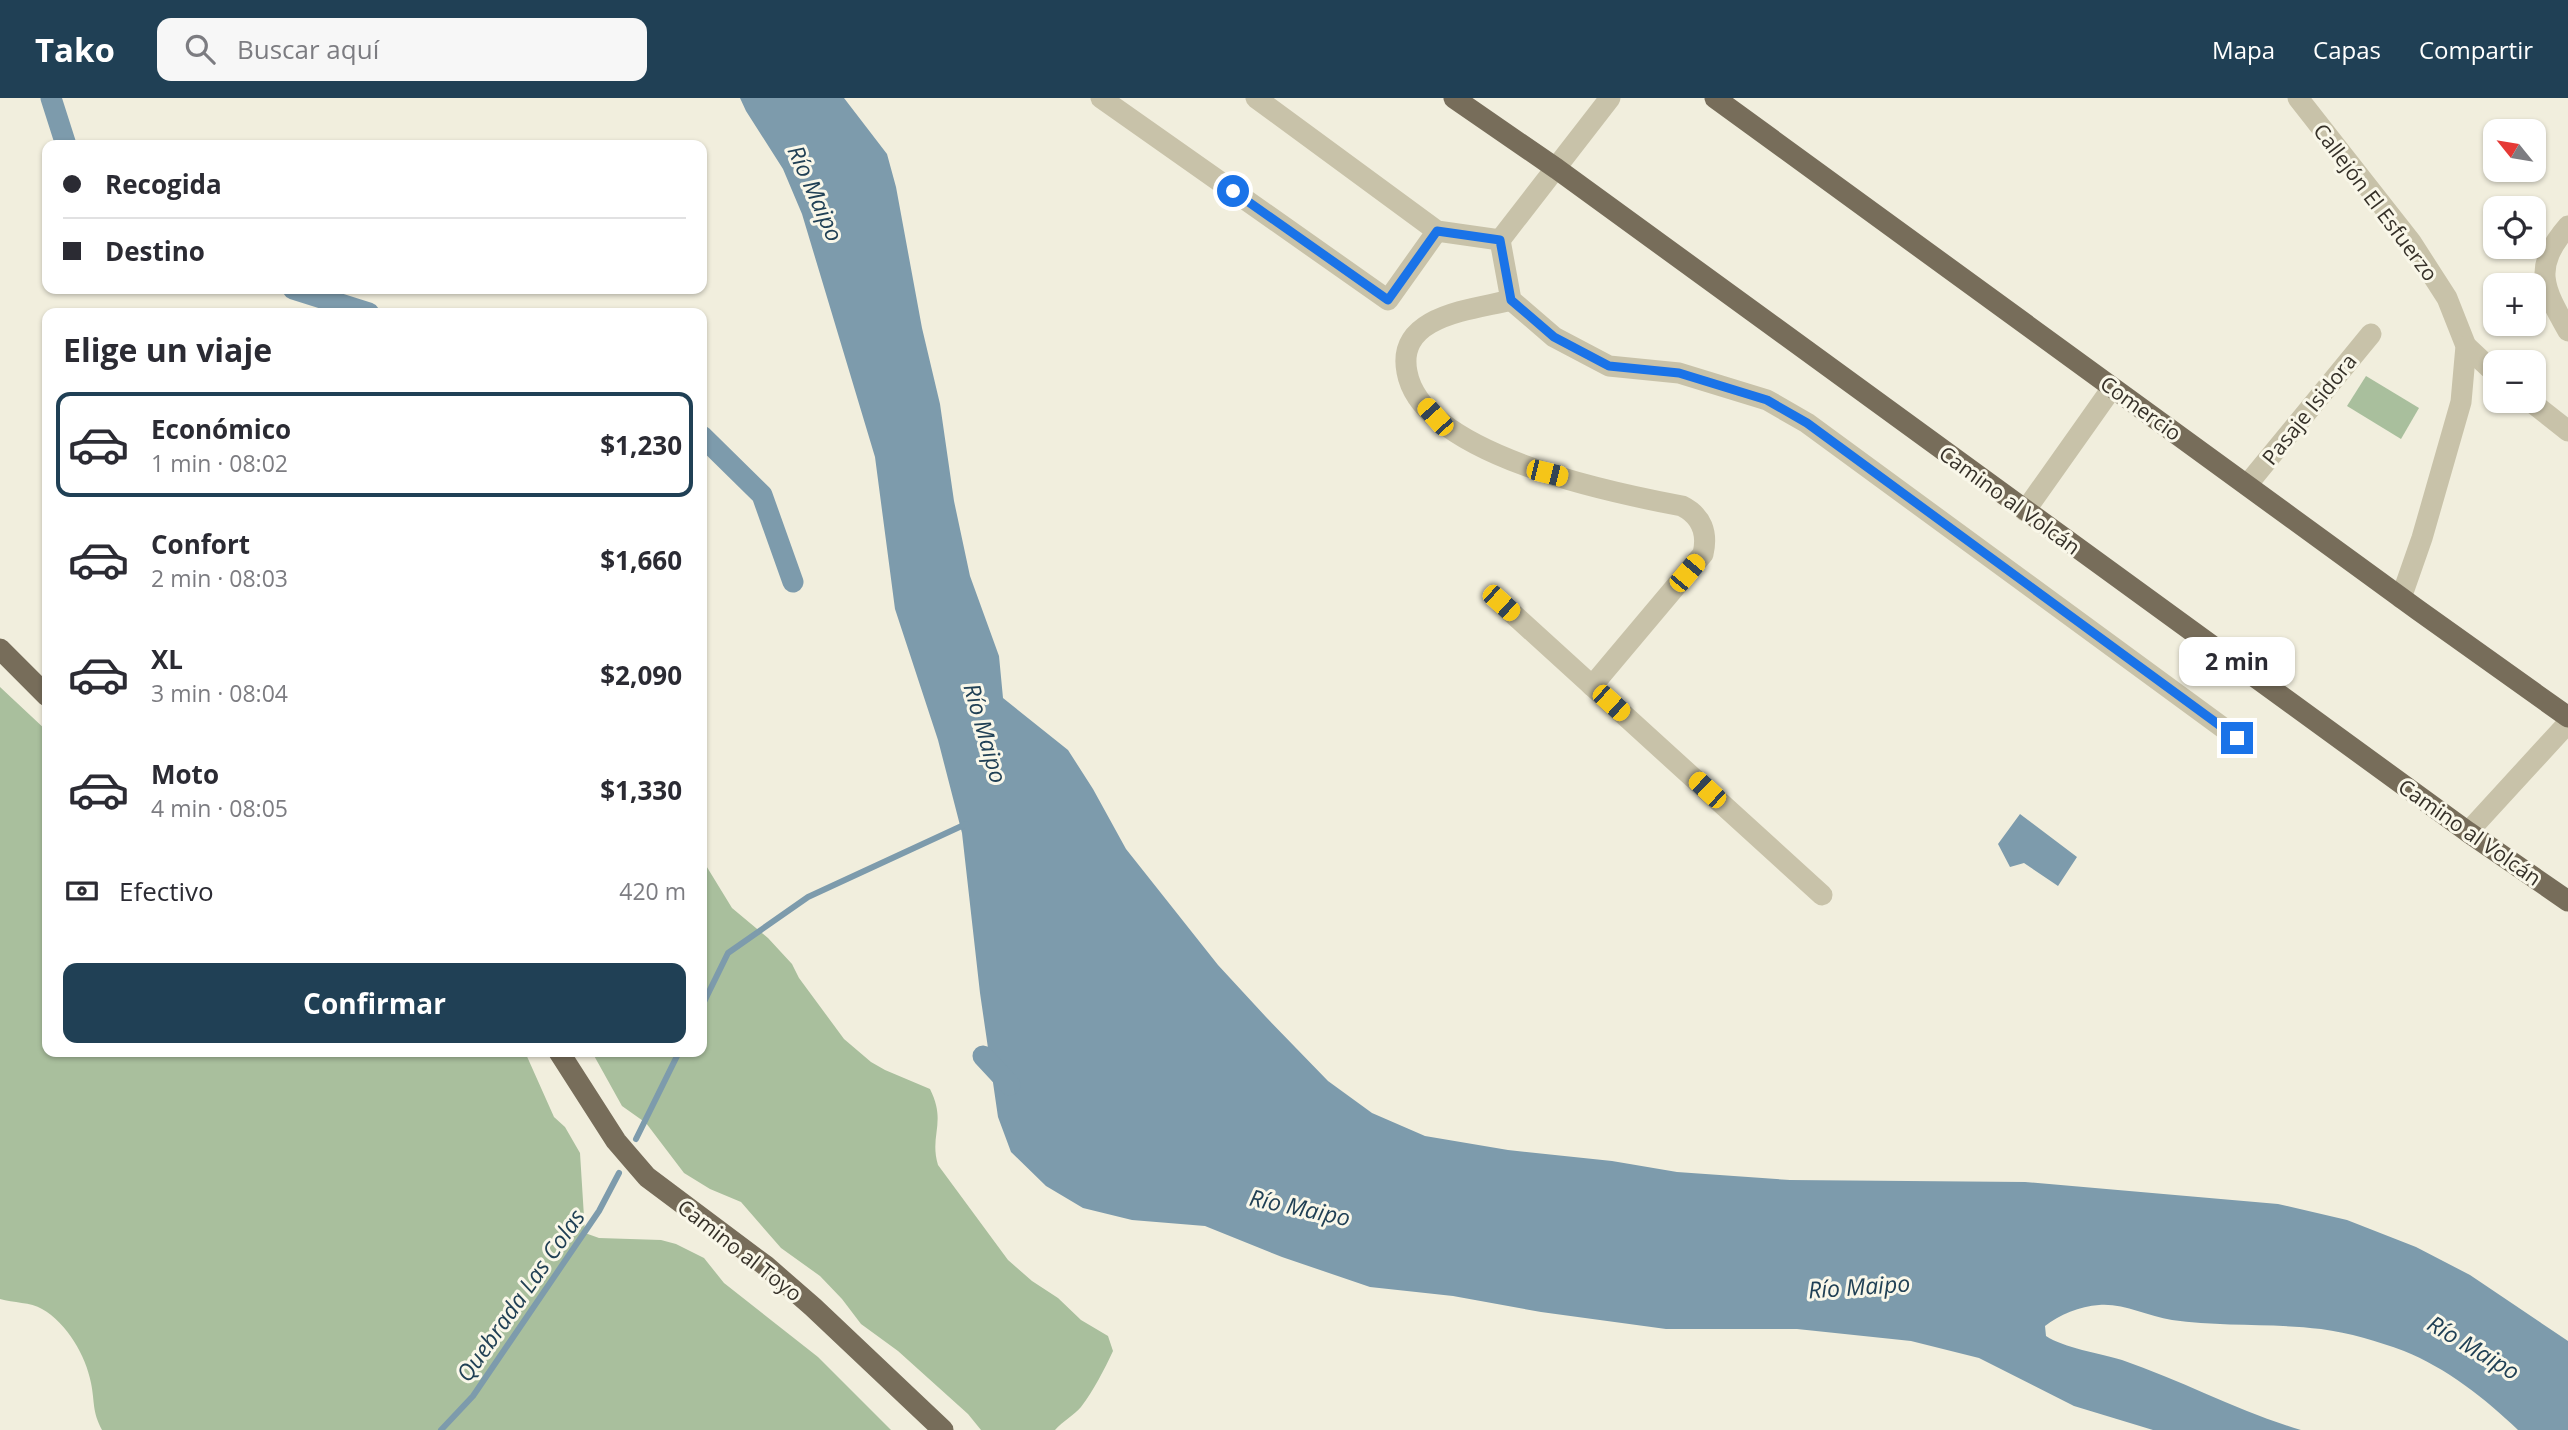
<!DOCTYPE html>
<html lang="es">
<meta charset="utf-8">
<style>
body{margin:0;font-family:"Open Sans",sans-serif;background:#f7f7f7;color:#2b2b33;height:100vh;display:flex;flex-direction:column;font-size:26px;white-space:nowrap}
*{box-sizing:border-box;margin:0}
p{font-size:23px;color:#7c7c81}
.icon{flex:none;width:38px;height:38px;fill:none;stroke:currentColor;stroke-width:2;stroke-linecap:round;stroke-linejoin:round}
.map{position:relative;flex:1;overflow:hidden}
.panel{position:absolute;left:42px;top:210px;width:665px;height:749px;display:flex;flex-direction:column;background:#fff;border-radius:14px;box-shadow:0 2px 5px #0004}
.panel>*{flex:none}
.banner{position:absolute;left:42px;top:42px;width:665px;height:154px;border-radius:14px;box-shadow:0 2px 5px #0004;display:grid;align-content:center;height:154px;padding:0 21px;background:#fff}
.needle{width:46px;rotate:300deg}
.controls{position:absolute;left:2483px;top:21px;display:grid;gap:14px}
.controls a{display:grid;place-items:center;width:63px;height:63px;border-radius:14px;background:#fff;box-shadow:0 2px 5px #0004;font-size:35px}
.end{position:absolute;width:32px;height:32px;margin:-16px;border:9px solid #1a73e8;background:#fff;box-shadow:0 0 0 4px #fff}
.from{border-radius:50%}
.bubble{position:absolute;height:49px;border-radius:14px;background:#fff;box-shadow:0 2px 5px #0004;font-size:23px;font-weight:700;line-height:49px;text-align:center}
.car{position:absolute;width:21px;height:42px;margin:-21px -10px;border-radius:9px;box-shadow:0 0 5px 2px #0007;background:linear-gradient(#f5c518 24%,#345 0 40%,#f5c518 0 76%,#345 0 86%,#f5c518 0)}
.banner b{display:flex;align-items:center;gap:24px;height:66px;font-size:26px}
.banner b+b{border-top:2px solid #e1e1e2}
.banner i{width:18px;height:18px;background:#2b2b33}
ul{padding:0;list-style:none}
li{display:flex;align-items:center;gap:21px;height:105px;margin:0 14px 10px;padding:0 7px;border:4px solid transparent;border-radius:14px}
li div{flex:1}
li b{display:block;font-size:26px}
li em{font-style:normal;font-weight:700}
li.active{border-color:#204055}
li>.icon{width:63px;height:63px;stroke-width:1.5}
h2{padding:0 21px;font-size:32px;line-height:84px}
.pay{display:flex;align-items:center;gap:18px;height:77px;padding:0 21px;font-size:26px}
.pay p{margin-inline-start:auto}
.action{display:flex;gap:14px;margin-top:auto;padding:14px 21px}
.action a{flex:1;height:80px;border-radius:14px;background:#204055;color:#fff;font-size:28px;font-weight:700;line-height:80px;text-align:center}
header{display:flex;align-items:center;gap:42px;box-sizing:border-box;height:98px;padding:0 35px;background:#204055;color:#fff}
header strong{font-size:33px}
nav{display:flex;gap:38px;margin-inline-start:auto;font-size:24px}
.search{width:490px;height:63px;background:#f7f7f7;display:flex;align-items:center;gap:18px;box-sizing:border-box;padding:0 24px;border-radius:14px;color:#7c7c81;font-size:26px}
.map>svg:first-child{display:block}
.green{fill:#a9bf9d}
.water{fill:#7d9bac}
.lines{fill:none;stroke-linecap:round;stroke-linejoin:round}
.stream{stroke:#7d9bac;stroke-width:6}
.canal{stroke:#7d9bac;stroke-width:21}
.minor{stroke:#c8c2a9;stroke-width:21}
.major{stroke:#776d5a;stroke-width:21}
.route{stroke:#1a73e8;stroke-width:9}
.labels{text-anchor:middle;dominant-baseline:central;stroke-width:6;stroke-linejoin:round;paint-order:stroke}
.street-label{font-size:21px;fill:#363129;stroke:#f9f7e9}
.water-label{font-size:23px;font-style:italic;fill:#204055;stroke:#f9f7e9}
</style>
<header>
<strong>Tako</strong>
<div class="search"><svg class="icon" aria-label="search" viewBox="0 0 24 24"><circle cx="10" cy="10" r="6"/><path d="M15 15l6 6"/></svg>Buscar aquí</div>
<nav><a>Mapa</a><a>Capas</a><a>Compartir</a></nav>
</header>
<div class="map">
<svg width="2568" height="1332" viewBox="0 0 2568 1332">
<rect width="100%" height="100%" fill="#f1eedd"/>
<g class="green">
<polygon points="2366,278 2419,310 2401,341 2347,308"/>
<path d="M 0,589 L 47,633 L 47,954 L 525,954 L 554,1019 L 565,1029 L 580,1055 L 585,1135 L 599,1140 L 661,1142 L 676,1146 L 704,1160 L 724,1185 L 818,1259 L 891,1332 L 102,1332 C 92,1313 95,1305 91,1285 C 86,1258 67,1225 42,1211 C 31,1204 13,1205 0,1201 Z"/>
<path d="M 702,761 L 732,810 L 768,840 L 792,866 L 799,880 L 844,941 L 871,964 L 885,972 L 930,991 C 947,1025 929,1037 938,1067 L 1008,1162 L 1032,1183 L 1058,1200 L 1081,1222 L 1108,1238 L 1113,1253 C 1104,1272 1094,1292 1081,1309 C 1074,1317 1063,1323 1055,1332 L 981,1332 L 968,1316 L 898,1253 L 861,1226 L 842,1201 L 820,1178 L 781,1150 L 741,1104 L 710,1091 L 684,1075 L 646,1025 L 622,1008 L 592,954 L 702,954 Z"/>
</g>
<g class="water">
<path d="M 740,0 L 844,0 L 887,56 L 896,89 L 922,230 L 940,306 L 954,403 L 970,478 L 999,558 L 1003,600 L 1068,652 L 1093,691 L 1126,751 L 1218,867 L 1266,919 L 1328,983 L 1372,1015 L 1425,1038 L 1508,1052 L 1612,1063 L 1677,1074 L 1790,1082 L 2025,1084 L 2278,1106 L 2347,1122 L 2416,1149 L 2470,1177 L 2568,1243 L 2568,1332 L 2518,1332 C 2487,1302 2445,1269 2404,1253 C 2377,1243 2350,1235 2321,1231 C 2272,1225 2221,1229 2172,1222 C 2147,1218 2123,1205 2099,1207 C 2080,1208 2059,1217 2045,1228 L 2046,1238 C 2064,1250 2099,1255 2122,1262 C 2183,1283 2240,1314 2301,1332 L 2153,1332 L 2074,1308 L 1979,1260 L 1911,1243 L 1797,1231 L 1666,1231 L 1541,1214 L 1453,1198 L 1370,1189 L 1282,1159 L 1205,1128 L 1132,1122 L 1083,1110 L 1046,1088 L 1011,1054 L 998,1019 L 980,895 L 962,735 L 938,642 L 895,511 L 875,359 L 802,116 L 783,71 L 746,13 Z"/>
<polygon points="2020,716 2077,759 2058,788 2024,765 2010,769 1998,746"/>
</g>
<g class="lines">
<g class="stream">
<polyline points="702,908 728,855 808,799 966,726"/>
<polyline points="636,1041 679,954"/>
<polyline points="441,1332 473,1298 599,1113 619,1075"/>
</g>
<g class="canal">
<polyline points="51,0 66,47"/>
<polyline points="293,191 369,215"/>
<polyline points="702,338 762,397 793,484"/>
<polyline points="983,958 1010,987"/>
</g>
<g class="minor">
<polyline points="1101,0 1388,202 1437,133"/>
<polyline points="1256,0 1437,133 1500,142 1511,202 1554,239 1609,268 1679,275 1767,302 1807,325 2237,640"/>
<polyline points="2298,0 2411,144 2447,200 2466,248 2461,304 2422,440 2401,500"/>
<path d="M 2568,128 C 2532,170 2543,189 2568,233"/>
<polyline points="1500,142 1610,0"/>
<path d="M 1511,202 C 1472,212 1396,217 1407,274 C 1422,357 1613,395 1682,408 C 1702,418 1708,435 1703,456 L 1592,588"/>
<polyline points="2466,248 2496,276"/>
<polyline points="2530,303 2568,333"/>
<polyline points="2247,387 2371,236"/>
<polyline points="2025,413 2112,290"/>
<polyline points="1501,505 1822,797"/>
<polyline points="2468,734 2568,625"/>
</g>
<g class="major">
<polyline points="1454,0 1557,71 2468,734 2568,803"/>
<polyline points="1715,0 2418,512 2568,619"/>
<polyline points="0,551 47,598"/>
<polyline points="559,954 616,1043 647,1079 766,1168 813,1209 943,1332"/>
</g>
</g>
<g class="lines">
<polyline class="route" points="1233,93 1388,202 1437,133 1500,142 1511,202 1554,239 1609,268 1679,275 1767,302 1807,325 2237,640"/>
</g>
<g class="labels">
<g class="street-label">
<text transform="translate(2376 104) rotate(53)">Callejón El Esfuerzo</text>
<text transform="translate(2141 310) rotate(36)">Comercio</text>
<text transform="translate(2309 311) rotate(-51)">Pasaje Isidora</text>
<text transform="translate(2010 402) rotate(36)">Camino al Volcán</text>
<text transform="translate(2470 734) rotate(35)">Camino al Volcán</text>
<text transform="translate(740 1152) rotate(38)">Camino al Toyo</text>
</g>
<g class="water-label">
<text transform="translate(816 95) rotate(66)">Río Maipo</text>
<text transform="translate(986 635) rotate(74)">Río Maipo</text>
<text transform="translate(1300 1109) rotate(12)">Río Maipo</text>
<text transform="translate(1859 1188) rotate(-4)">Río Maipo</text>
<text transform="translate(520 1197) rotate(-55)">Quebrada Las Colas</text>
<text transform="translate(2474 1249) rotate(31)">Río Maipo</text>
</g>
</g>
</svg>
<div class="controls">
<a><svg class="needle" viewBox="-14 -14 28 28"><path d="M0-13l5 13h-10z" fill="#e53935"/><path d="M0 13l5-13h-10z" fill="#7c7c81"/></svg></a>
<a><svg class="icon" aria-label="locate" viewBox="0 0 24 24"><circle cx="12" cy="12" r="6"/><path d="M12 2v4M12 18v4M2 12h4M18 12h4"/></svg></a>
<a>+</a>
<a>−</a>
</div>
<i class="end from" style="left:1233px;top:93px"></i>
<i class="end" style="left:2237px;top:640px"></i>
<div class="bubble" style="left:2179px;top:539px;width:116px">2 min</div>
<i class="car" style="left:1435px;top:319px;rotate:318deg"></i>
<i class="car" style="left:1547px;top:375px;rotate:104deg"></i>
<i class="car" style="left:1687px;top:475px;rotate:40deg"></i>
<i class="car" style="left:1501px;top:505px;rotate:132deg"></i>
<i class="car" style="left:1611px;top:605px;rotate:132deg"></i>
<i class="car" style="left:1707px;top:692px;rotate:313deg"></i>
<div class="banner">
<b><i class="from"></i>Recogida</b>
<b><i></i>Destino</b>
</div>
<section class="panel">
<h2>Elige un viaje</h2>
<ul>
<li class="active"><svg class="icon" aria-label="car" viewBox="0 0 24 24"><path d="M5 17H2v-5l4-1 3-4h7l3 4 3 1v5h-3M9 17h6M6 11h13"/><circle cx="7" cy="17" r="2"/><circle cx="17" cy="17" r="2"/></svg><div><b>Económico</b><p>1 min · 08:02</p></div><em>$1,230</em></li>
<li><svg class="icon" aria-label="car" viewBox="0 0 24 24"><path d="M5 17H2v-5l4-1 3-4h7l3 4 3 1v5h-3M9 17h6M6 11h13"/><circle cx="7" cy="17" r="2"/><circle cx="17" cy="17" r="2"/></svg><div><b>Confort</b><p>2 min · 08:03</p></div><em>$1,660</em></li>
<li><svg class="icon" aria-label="car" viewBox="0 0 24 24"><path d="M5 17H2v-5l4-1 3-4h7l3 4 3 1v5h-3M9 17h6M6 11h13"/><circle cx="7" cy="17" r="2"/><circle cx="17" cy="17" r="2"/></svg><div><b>XL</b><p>3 min · 08:04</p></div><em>$2,090</em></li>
<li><svg class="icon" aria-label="car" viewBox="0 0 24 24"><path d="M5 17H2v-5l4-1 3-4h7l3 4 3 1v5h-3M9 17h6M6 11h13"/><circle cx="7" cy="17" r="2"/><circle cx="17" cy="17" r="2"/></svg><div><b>Moto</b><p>4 min · 08:05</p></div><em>$1,330</em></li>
</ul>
<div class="pay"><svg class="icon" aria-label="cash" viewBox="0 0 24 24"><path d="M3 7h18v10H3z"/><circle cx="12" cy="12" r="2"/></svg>Efectivo<p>420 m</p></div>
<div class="action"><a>Confirmar</a></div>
</section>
</div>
